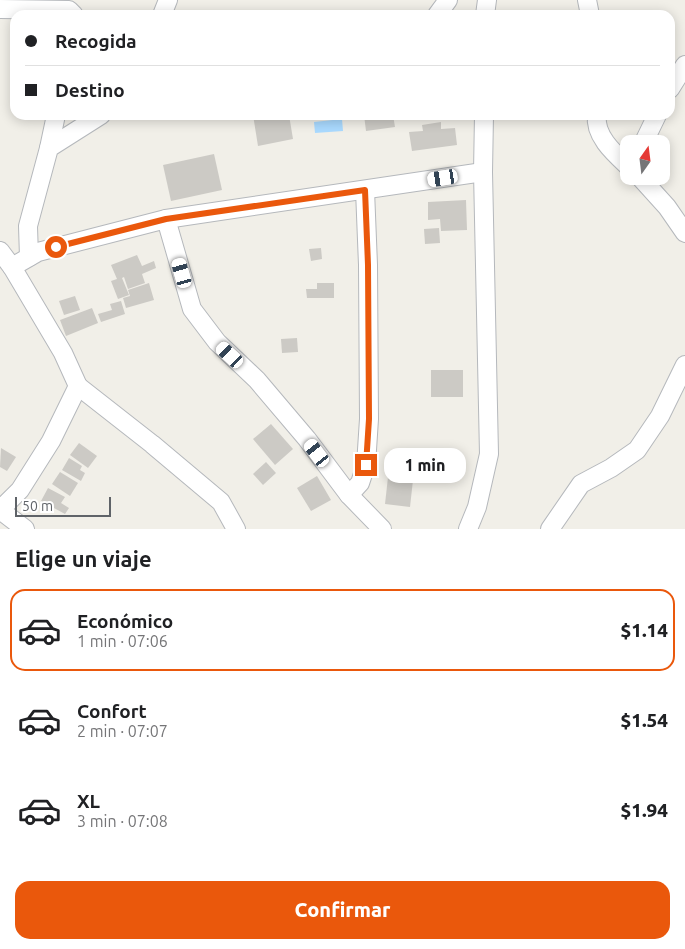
<!DOCTYPE html>
<html lang="es">
<meta charset="utf-8">
<style>
body{margin:0;font-family:Ubuntu,sans-serif;background:#f6f6f6;color:#202124;height:100vh;display:flex;flex-direction:column;font-size:19px;white-space:nowrap}
*{box-sizing:border-box;margin:0}
p{font-size:16px;color:#757577}
.icon{flex:none;width:28px;height:28px;fill:none;stroke:currentColor;stroke-width:2;stroke-linecap:round;stroke-linejoin:round}
.map{position:relative;height:529px;overflow:hidden}
.drawer{display:flex;flex-direction:column;background:#fff;flex:1}
.drawer>*{flex:none}
.banner{position:absolute;left:10px;top:10px;width:665px;height:110px;border-radius:15px;box-shadow:0 2px 12px #0003;display:grid;align-content:center;height:110px;padding:0 15px;background:#fff}
.needle{width:32px;rotate:14deg}
.controls{position:absolute;left:620px;top:135px;display:grid;gap:10px}
.controls a{display:grid;place-items:center;width:50px;height:50px;border-radius:10px;background:#fff;box-shadow:0 2px 12px #0003;font-size:25px}
.scale{position:absolute;left:15px;bottom:12px;width:96px;box-sizing:border-box;padding-left:5px;border:2px solid #5f6368;border-top:0;font-size:14px;line-height:18px;white-space:nowrap;color:#5f6368;-webkit-text-stroke:4px #fff;paint-order:stroke}
.end{position:absolute;width:22px;height:22px;margin:-11px;border:6px solid #ea580c;background:#fff;box-shadow:0 0 0 2px #fff}
.from{border-radius:50%}
.bubble{position:absolute;height:35px;border-radius:15px;background:#fff;box-shadow:0 2px 12px #0003;font-size:16px;font-weight:800;line-height:35px;text-align:center}
.car{position:absolute;width:15px;height:30px;margin:-15px -8px;border-radius:6px;box-shadow:0 0 4px 1px #0007;background:linear-gradient(#fff 24%,#345 0 40%,#fff 0 76%,#345 0 86%,#fff 0)}
.banner b{display:flex;align-items:center;gap:18px;height:48px;font-size:19px}
.banner b+b{border-top:1px solid #e0e0e0}
.banner i{width:12px;height:12px;background:#202124}
ul{padding:0;list-style:none}
li{display:flex;align-items:center;gap:15px;height:82px;margin:0 10px 8px;padding:0 5px;border:2px solid transparent;border-radius:15px}
li div{flex:1}
li b{display:block;font-size:19px}
li em{font-style:normal;font-weight:800}
li.selected{border-color:#ea580c}
li>.icon{width:45px;height:45px;stroke-width:1.5}
h2{padding:0 15px;font-size:22px;line-height:60px}
.action{display:flex;gap:10px;margin-top:auto;padding:10px 15px}
.action a{flex:1;height:58px;border-radius:15px;background:#ea580c;color:#fff;font-size:20px;font-weight:800;line-height:58px;text-align:center}
.map>svg:first-child{display:block}
.water{fill:#aadaff}
.building{fill:#cccac5}
.lines{fill:none;stroke-linecap:round;stroke-linejoin:round}
.minor-casing{stroke:#b5b8bc;stroke-width:20}
.minor{stroke:#fff;stroke-width:18}
.route{stroke:#ea580c;stroke-width:6}
</style>
<div class="map">
<svg width="685" height="529" viewBox="0 0 685 529">
<rect width="100%" height="100%" fill="#f1efe8"/>
<polygon class="water" points="342,119 343,131 315,133 314,122"/>
<g class="building">
<polygon points="253,115 289,115 293,139 258,146"/>
<polygon points="364,115 393,115 395,127 366,131"/>
<polygon points="441,122 441,129 455,128 457,145 412,151 409,132 423,131 422,125"/>
<polygon points="214,154 222,190 171,201 163,165"/>
<polygon points="466,200 467,230 441,231 440,219 428,220 428,202"/>
<polygon points="439,228 440,243 425,244 424,229"/>
<polygon points="321,248 322,259 311,261 309,249"/>
<polygon points="137,255 142,266 154,261 156,268 142,274 145,283 128,289 124,277 122,278 129,295 118,299 111,281 117,279 111,265"/>
<polygon points="149,283 154,300 126,308 123,298 130,296 128,290"/>
<polygon points="317,283 334,283 334,298 307,298 306,289 317,289"/>
<polygon points="75,296 80,310 64,315 59,301"/>
<polygon points="121,301 125,314 101,322 98,314 112,310 110,304"/>
<polygon points="92,308 98,323 66,336 60,320"/>
<polygon points="297,338 298,352 282,353 281,339"/>
<rect x="431" y="370" width="32" height="27"/>
<polygon points="271,424 293,449 275,465 253,439"/>
<polygon points="79,443 97,456 88,468 70,455"/>
<polygon points="1,448 16,457 7,471 0,467"/>
<polygon points="69,458 82,466 80,470 85,473 81,481 62,470"/>
<polygon points="390,459 415,462 410,507 385,504"/>
<polygon points="266,462 276,473 263,485 253,474"/>
<polygon points="60,472 78,483 70,496 52,484"/>
<polygon points="317,476 331,500 311,511 297,488"/>
<polygon points="48,488 65,497 61,503 69,508 65,514 41,501"/>
</g>
<g class="lines">
<g class="minor-casing">
<g id="minor">
<polyline points="587,0 590,15"/>
<polyline points="0,9 69,10 74,15"/>
<polyline points="162,15 168,0"/>
<polyline points="437,15 448,0"/>
<polyline points="485,15 487,0"/>
<polyline points="670,89 685,65"/>
<path d="M 597,115 C 594,136 615,154 629,167"/>
<polyline points="643,144 657,115"/>
<polyline points="49,148 56,115"/>
<polyline points="639,176 667,207 685,233"/>
<polyline points="166,219 192,309 217,342 257,380 307,439 349,495 382,529"/>
<polyline points="0,251 12,267"/>
<polyline points="29,257 28,226 49,148 101,115"/>
<polyline points="78,386 152,444 221,502 236,529"/>
<polyline points="349,495 360,483 366,465 369,419 368,265 365,190"/>
<polyline points="0,510 20,490 51,441 78,386 63,353 12,267 38,252 166,219 483,172"/>
<polyline points="0,510 25,529"/>
<polyline points="468,529 477,507 489,454 483,172 484,115"/>
<polyline points="550,529 581,484 611,468 637,450 660,416 685,365"/>
</g>
</g>
<use href="#minor" class="minor"/>
</g>
<g class="lines">
<polyline class="route" points="56,247 166,219 365,190 368,265 369,419 366,465"/>
</g>
</svg>
<div class="controls">
<a><svg class="needle" viewBox="-14 -14 28 28"><path d="M0-13l5 13h-10z" fill="#e53935"/><path d="M0 13l5-13h-10z" fill="#757577"/></svg></a>
</div>
<div class="scale">50 m</div>
<i class="end from" style="left:56px;top:247px"></i>
<i class="end" style="left:366px;top:465px"></i>
<div class="bubble" style="left:384px;top:448px;width:82px">1 min</div>
<i class="car" style="left:443px;top:178px;rotate:261deg"></i>
<i class="car" style="left:182px;top:273px;rotate:344deg"></i>
<i class="car" style="left:230px;top:355px;rotate:313deg"></i>
<i class="car" style="left:317px;top:453px;rotate:323deg"></i>
<div class="banner">
<b><i class="from"></i>Recogida</b>
<b><i></i>Destino</b>
</div>
</div>
<section class="drawer">
<h2>Elige un viaje</h2>
<ul>
<li class="selected"><svg class="icon" aria-label="car" viewBox="0 0 24 24"><path d="M5 17H2v-5l4-1 3-4h7l3 4 3 1v5h-3M9 17h6M6 11h13"/><circle cx="7" cy="17" r="2"/><circle cx="17" cy="17" r="2"/></svg><div><b>Económico</b><p>1 min · 07:06</p></div><em>$1.14</em></li>
<li><svg class="icon" aria-label="car" viewBox="0 0 24 24"><path d="M5 17H2v-5l4-1 3-4h7l3 4 3 1v5h-3M9 17h6M6 11h13"/><circle cx="7" cy="17" r="2"/><circle cx="17" cy="17" r="2"/></svg><div><b>Confort</b><p>2 min · 07:07</p></div><em>$1.54</em></li>
<li><svg class="icon" aria-label="car" viewBox="0 0 24 24"><path d="M5 17H2v-5l4-1 3-4h7l3 4 3 1v5h-3M9 17h6M6 11h13"/><circle cx="7" cy="17" r="2"/><circle cx="17" cy="17" r="2"/></svg><div><b>XL</b><p>3 min · 07:08</p></div><em>$1.94</em></li>
</ul>
<div class="action"><a>Confirmar</a></div>
</section>
